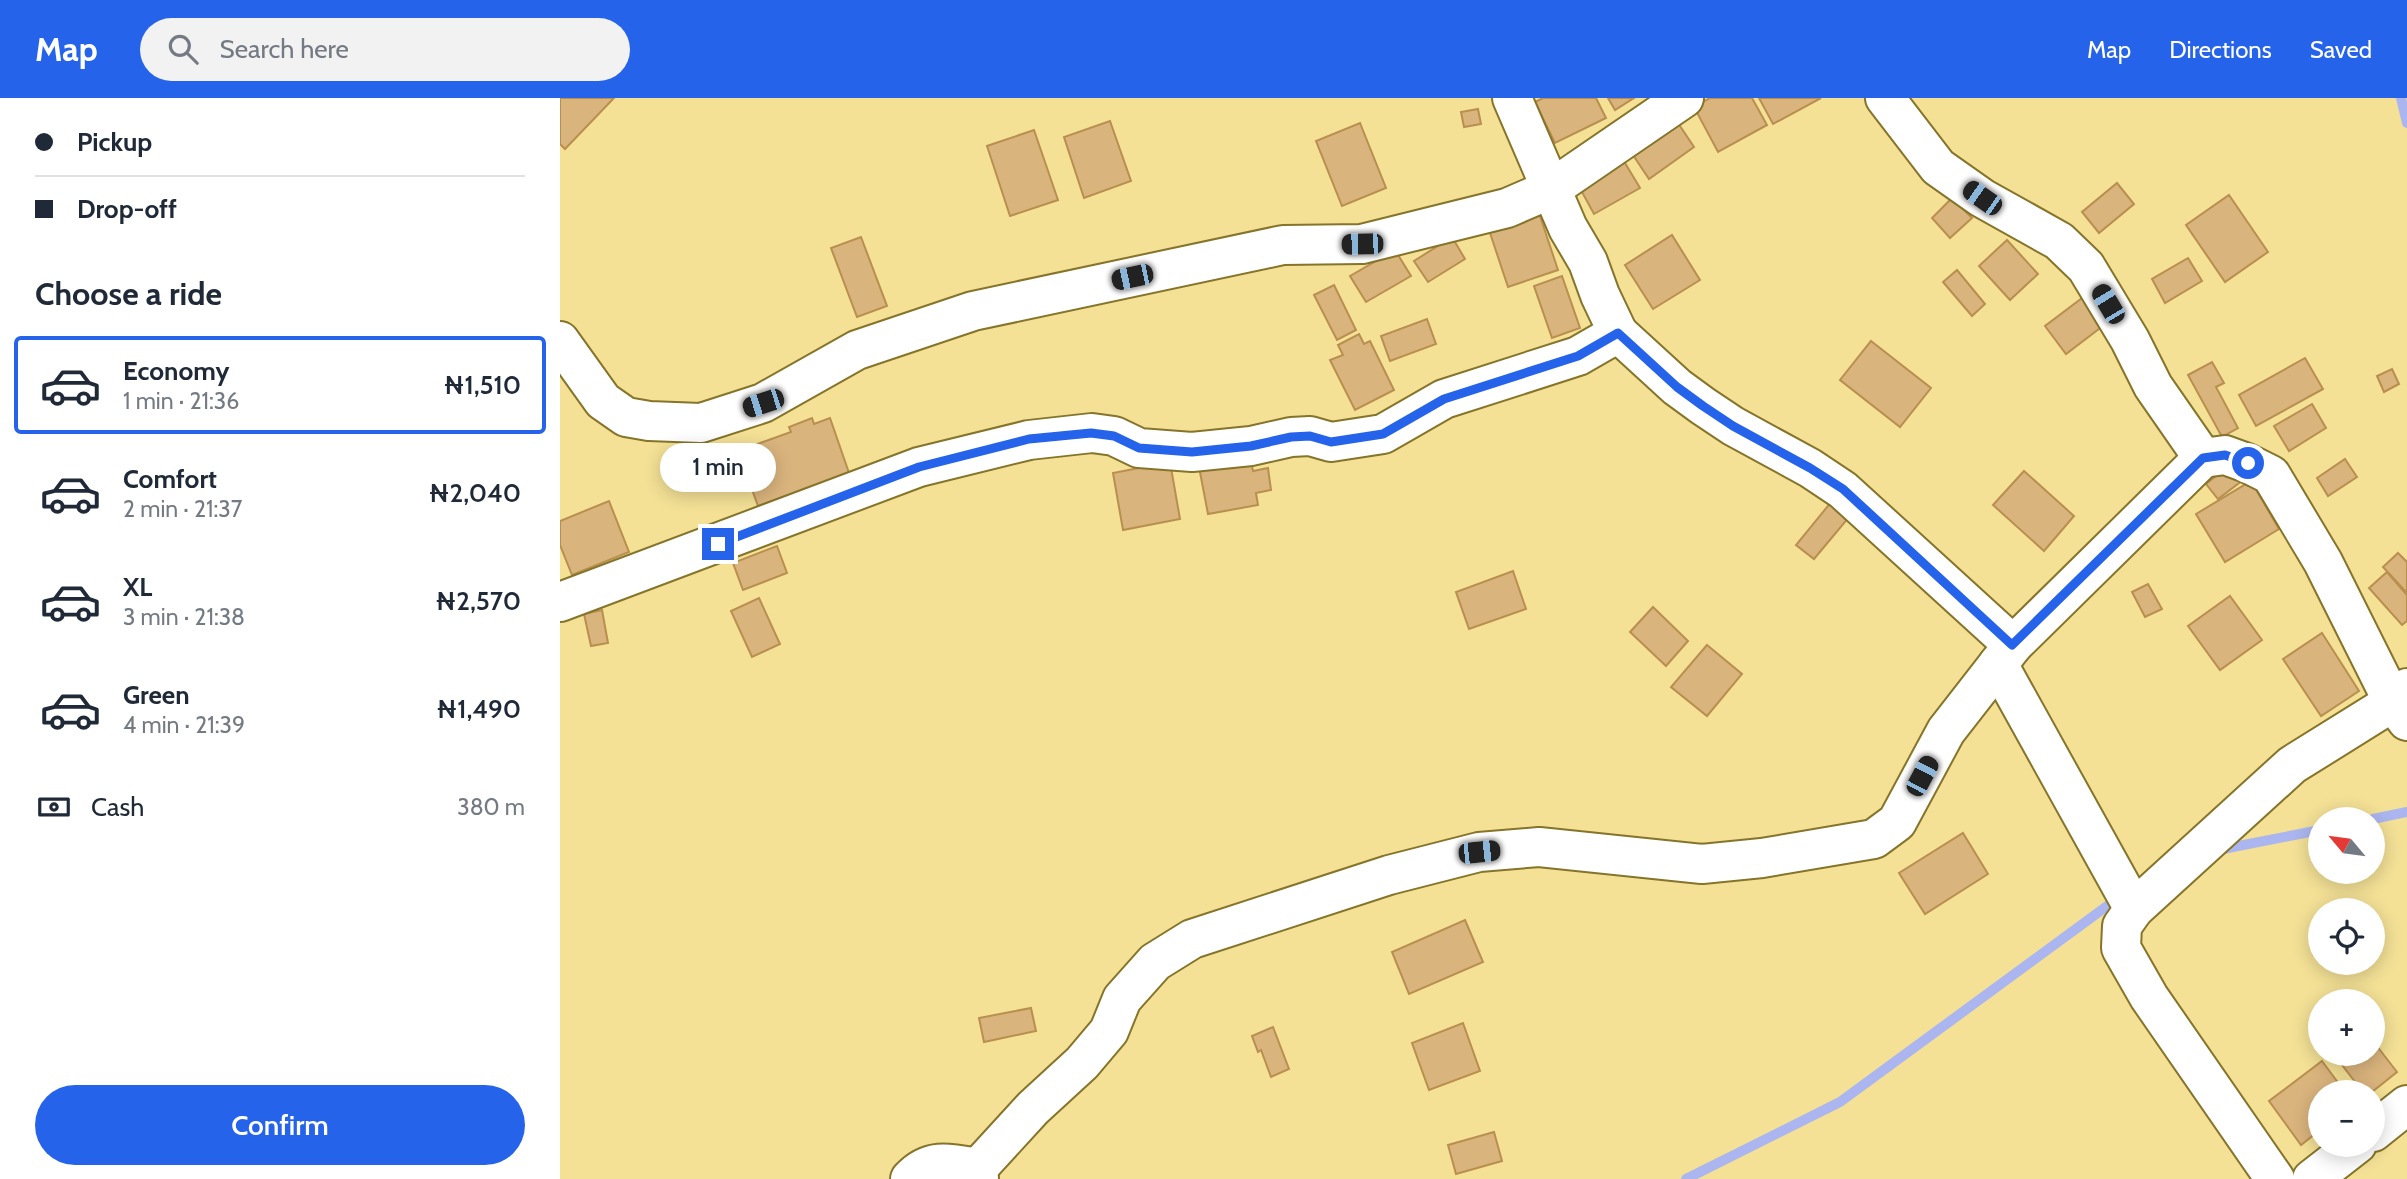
<!DOCTYPE html>
<meta charset="utf-8">
<style>
body{margin:0;font-family:Cabin,sans-serif;background:#f2f2f3;color:#1f2937;height:100vh;display:flex;flex-direction:column;font-size:26px;white-space:nowrap}
*{box-sizing:border-box;margin:0}
p{font-size:23px;color:#747a83}
.icon{flex:none;width:38px;height:38px;fill:none;stroke:currentColor;stroke-width:2;stroke-linecap:round;stroke-linejoin:round}
.map{position:relative;flex:1;overflow:hidden}
.side{display:flex;flex-direction:column;background:#fff;width:560px}
.side>*{flex:none}
.hud{display:grid;align-content:center;height:154px;padding:0 35px;background:#fff}
.needle{width:46px;rotate:299deg}
.fabs{position:absolute;left:1748px;top:709px;display:grid;gap:14px}
.fabs a{display:grid;place-items:center;width:77px;height:77px;border-radius:50%;background:#fff;box-shadow:0 4px 18px #0003;font-size:35px}
.end{position:absolute;width:32px;height:32px;margin:-16px;border:9px solid #2563eb;background:#fff;box-shadow:0 0 0 4px #fff}
.from{border-radius:50%}
.bubble{position:absolute;height:49px;border-radius:24px;background:#fff;box-shadow:0 4px 18px #0003;font-size:23px;font-weight:600;line-height:49px;text-align:center}
.car{position:absolute;width:21px;height:42px;margin:-21px -10px;border-radius:9px;box-shadow:0 0 5px 2px #0007;background:linear-gradient(#222 24%,#8ab4d8 0 40%,#222 0 76%,#8ab4d8 0 86%,#222 0)}
.hud b{display:flex;align-items:center;gap:24px;height:66px;font-size:26px}
.hud b+b{border-top:2px solid #e0e1e3}
.hud i{width:18px;height:18px;background:#1f2937}
ul{padding:0;list-style:none}
li{display:flex;align-items:center;gap:21px;height:98px;margin:0 14px 10px;padding:0 21px;border:4px solid transparent;border-radius:7px}
li div{flex:1}
li b{display:block;font-size:26px}
li em{font-style:normal;font-weight:600}
li.selected{border-color:#2563eb}
li>.icon{width:63px;height:63px;stroke-width:1.5}
h2{padding:0 35px;font-size:32px;line-height:84px}
.pay{display:flex;align-items:center;gap:18px;height:77px;padding:0 35px;font-size:26px}
.pay p{margin-inline-start:auto}
.action{display:flex;gap:14px;margin-top:auto;padding:14px 35px}
.action a{flex:1;height:80px;border-radius:42px;background:#2563eb;color:#fff;font-size:28px;font-weight:600;line-height:80px;text-align:center}
header{display:flex;align-items:center;gap:42px;box-sizing:border-box;height:98px;padding:0 35px;background:#2563eb;color:#fff}
header strong{font-size:33px}
nav{display:flex;gap:38px;margin-inline-start:auto;font-size:24px}
.search{width:490px;height:63px;background:#f2f2f3;display:flex;align-items:center;gap:18px;box-sizing:border-box;padding:0 24px;border-radius:38px;color:#747a83;font-size:26px}
main{display:flex;flex:1;min-height:0}
.map>svg:first-child{display:block}
.lines{fill:none;stroke-linecap:round;stroke-linejoin:round}
.stream{stroke:#abb6f0;stroke-width:10}
.building{fill:#dab47d;stroke:#b98f4f;stroke-width:2}
.street-casing{stroke:#857429;stroke-width:42}
.street{stroke:#fff;stroke-width:38}
.route{stroke:#2563eb;stroke-width:9}
</style>
<header>
<strong>Map</strong>
<div class="search"><svg class="icon" aria-label="search" viewBox="0 0 24 24"><circle cx="10" cy="10" r="6"/><path d="M15 15l6 6"/></svg>Search here</div>
<nav><a>Map</a><a>Directions</a><a>Saved</a></nav>
</header>
<main>
<section class="side">
<div class="hud">
<b><i class="from"></i>Pickup</b>
<b><i></i>Drop-off</b>
</div>
<h2>Choose a ride</h2>
<ul>
<li class="selected"><svg class="icon" aria-label="car" viewBox="0 0 24 24"><path d="M5 17H2v-5l4-1 3-4h7l3 4 3 1v5h-3M9 17h6M6 11h13"/><circle cx="7" cy="17" r="2"/><circle cx="17" cy="17" r="2"/></svg><div><b>Economy</b><p>1 min · 21:36</p></div><em>₦1,510</em></li>
<li><svg class="icon" aria-label="car" viewBox="0 0 24 24"><path d="M5 17H2v-5l4-1 3-4h7l3 4 3 1v5h-3M9 17h6M6 11h13"/><circle cx="7" cy="17" r="2"/><circle cx="17" cy="17" r="2"/></svg><div><b>Comfort</b><p>2 min · 21:37</p></div><em>₦2,040</em></li>
<li><svg class="icon" aria-label="car" viewBox="0 0 24 24"><path d="M5 17H2v-5l4-1 3-4h7l3 4 3 1v5h-3M9 17h6M6 11h13"/><circle cx="7" cy="17" r="2"/><circle cx="17" cy="17" r="2"/></svg><div><b>XL</b><p>3 min · 21:38</p></div><em>₦2,570</em></li>
<li><svg class="icon" aria-label="car" viewBox="0 0 24 24"><path d="M5 17H2v-5l4-1 3-4h7l3 4 3 1v5h-3M9 17h6M6 11h13"/><circle cx="7" cy="17" r="2"/><circle cx="17" cy="17" r="2"/></svg><div><b>Green</b><p>4 min · 21:39</p></div><em>₦1,490</em></li>
</ul>
<div class="pay"><svg class="icon" aria-label="cash" viewBox="0 0 24 24"><path d="M3 7h18v10H3z"/><circle cx="12" cy="12" r="2"/></svg>Cash<p>380 m</p></div>
<div class="action"><a>Confirm</a></div>
</section>
<div class="map">
<svg width="1847" height="1081" viewBox="0 0 1847 1081">
<rect width="100%" height="100%" fill="#f4e196"/>
<g class="lines">
<g class="stream">
<polyline points="1841,0 1847,25"/>
<polyline points="1813,721 1847,714"/>
<polyline points="1658,752 1760,732"/>
<polyline points="1126,1081 1280,1004 1558,800"/>
</g>
</g>
<g class="building">
<polygon points="0,0 54,0 5,51 0,46"/>
<polygon points="983,0 1036,0 1046,20 995,45 975,4"/>
<polygon points="1048,0 1074,0 1055,12"/>
<polygon points="1150,0 1192,0 1207,27 1158,54 1134,9"/>
<polygon points="1199,0 1261,0 1213,26"/>
<polygon points="918,11 921,26 904,29 901,14"/>
<polygon points="550,23 571,83 524,100 504,39"/>
<polygon points="800,25 826,90 782,108 756,43"/>
<polygon points="1118,25 1134,49 1089,81 1073,57"/>
<polygon points="474,32 498,102 450,118 427,48"/>
<polygon points="1062,60 1080,90 1034,116 1017,85"/>
<polygon points="1557,85 1574,106 1539,135 1522,114"/>
<polygon points="1669,97 1708,154 1665,184 1626,127"/>
<polygon points="1392,100 1412,120 1390,140 1372,120"/>
<polygon points="979,115 998,172 948,189 929,132"/>
<polygon points="1112,137 1140,182 1093,211 1065,167"/>
<polygon points="301,139 327,208 297,219 271,150"/>
<polygon points="892,139 905,161 868,184 854,163"/>
<polygon points="1447,142 1478,176 1450,202 1419,168"/>
<polygon points="835,152 851,178 806,204 790,178"/>
<polygon points="1628,160 1642,183 1605,205 1592,181"/>
<polygon points="1397,172 1425,206 1412,218 1383,184"/>
<polygon points="1002,178 1020,230 992,240 974,188"/>
<polygon points="774,187 796,232 777,242 754,197"/>
<polygon points="1534,191 1552,221 1506,256 1485,228"/>
<polygon points="867,221 876,246 830,263 821,238"/>
<polygon points="799,236 804,246 810,243 834,292 795,312 770,262 783,257 778,247"/>
<polygon points="1311,243 1371,290 1340,329 1280,282"/>
<polygon points="1745,260 1763,291 1696,328 1679,297"/>
<polygon points="1652,264 1664,285 1656,289 1678,330 1662,339 1628,277"/>
<polygon points="1832,271 1839,286 1824,294 1817,278"/>
<polygon points="1752,306 1766,330 1729,353 1714,328"/>
<polygon points="252,320 254,326 270,320 289,375 198,408 178,353 231,334 229,329"/>
<polygon points="690,359 693,373 708,370 711,392 696,395 698,407 648,416 639,369"/>
<polygon points="1785,361 1797,379 1768,398 1757,380"/>
<polygon points="610,364 620,421 563,432 553,375"/>
<polygon points="1671,366 1683,382 1658,401 1646,386"/>
<polygon points="1464,373 1514,418 1484,453 1433,407"/>
<polygon points="1691,383 1719,431 1665,464 1636,416"/>
<polygon points="49,403 69,454 12,477 0,447 0,423"/>
<polygon points="1272,403 1290,418 1254,461 1236,447"/>
<polygon points="217,448 227,475 183,492 173,465"/>
<polygon points="1838,455 1847,464 1847,495 1823,469"/>
<polygon points="953,473 966,511 909,531 896,494"/>
<polygon points="1827,474 1847,497 1847,523 1842,527 1809,490"/>
<polygon points="1588,486 1602,511 1585,519 1572,494"/>
<polygon points="1670,498 1702,542 1660,572 1628,528"/>
<polygon points="199,500 220,546 192,559 171,513"/>
<polygon points="1093,509 1128,543 1106,568 1070,534"/>
<polygon points="42,512 48,545 31,548 24,516"/>
<polygon points="1762,535 1799,593 1761,618 1723,561"/>
<polygon points="1147,547 1182,576 1147,618 1111,589"/>
<polygon points="1403,735 1428,776 1365,816 1339,775"/>
<polygon points="905,822 923,864 849,896 832,854"/>
<polygon points="471,910 476,933 424,944 419,920"/>
<polygon points="903,925 920,973 869,992 852,945"/>
<polygon points="713,929 729,971 711,979 701,952 698,954 692,938"/>
<polygon points="1813,943 1837,974 1812,994 1803,994 1775,958 1778,956 1813,956"/>
<polygon points="1762,963 1785,994 1760,994 1760,1032 1741,1047 1709,1003"/>
<polygon points="934,1034 942,1063 896,1076 888,1047"/>
</g>
<g class="lines">
<g class="street-casing">
<g id="street">
<polyline points="1325,0 1378,69 1422,100 1499,143 1526,169 1570,242 1593,288 1643,360 1665,357 1687,365 1711,377 1763,464 1833,604 1847,590"/>
<polyline points="1058,235 1117,289 1143,308 1173,328 1250,370 1283,392 1453,547"/>
<polyline points="0,243 43,303 66,319 89,323 141,325 203,305 297,252 413,213 723,147 802,146 947,110 991,91 1124,0"/>
<polyline points="0,504 359,369 469,342 532,335 554,338 579,350 632,354 691,348 731,339 750,338 771,344 823,336 884,301 1018,258 1058,235 1040,197 1028,164 1008,130 952,0"/>
<polyline points="1438,566 1574,811"/>
<polyline points="1813,1034 1847,1007"/>
<polyline points="418,1070 473,1010 522,965 549,933 562,901 595,864 632,841 829,777 919,754 979,749 1142,766 1202,760 1314,741 1337,724 1386,633 1453,547 1643,360"/>
<path d="M 350,1081 C 370,1059 391,1065 418,1070 L 419,1081"/>
<polyline points="1715,1081 1589,899 1561,850 1562,828 1574,811 1732,667 1833,604 1847,623"/>
<polyline points="1752,1081 1797,1046"/>
</g>
</g>
<use href="#street" class="street"/>
</g>
<g class="lines">
<polyline class="route" points="158,446 359,369 469,341 531,335 554,338 579,350 632,354 691,348 731,339 750,338 771,344 823,336 884,301 1018,258 1058,235 1117,289 1143,308 1173,328 1250,370 1283,391 1452,547 1643,360 1665,357 1688,365"/>
</g>
</svg>
<div class="fabs">
<a><svg class="needle" viewBox="-14 -14 28 28"><path d="M0-13l5 13h-10z" fill="#e53935"/><path d="M0 13l5-13h-10z" fill="#747a83"/></svg></a>
<a><svg class="icon" aria-label="locate" viewBox="0 0 24 24"><circle cx="12" cy="12" r="6"/><path d="M12 2v4M12 18v4M2 12h4M18 12h4"/></svg></a>
<a>+</a>
<a>−</a>
</div>
<i class="end from" style="left:1688px;top:365px"></i>
<i class="end" style="left:158px;top:446px"></i>
<div class="bubble" style="left:100px;top:345px;width:116px">1 min</div>
<i class="car" style="left:1422px;top:100px;rotate:305deg"></i>
<i class="car" style="left:802px;top:146px;rotate:269deg"></i>
<i class="car" style="left:572px;top:179px;rotate:258deg"></i>
<i class="car" style="left:1548px;top:206px;rotate:329deg"></i>
<i class="car" style="left:203px;top:305px;rotate:252deg"></i>
<i class="car" style="left:1362px;top:678px;rotate:28deg"></i>
<i class="car" style="left:919px;top:754px;rotate:84deg"></i>
</div>
</main>
